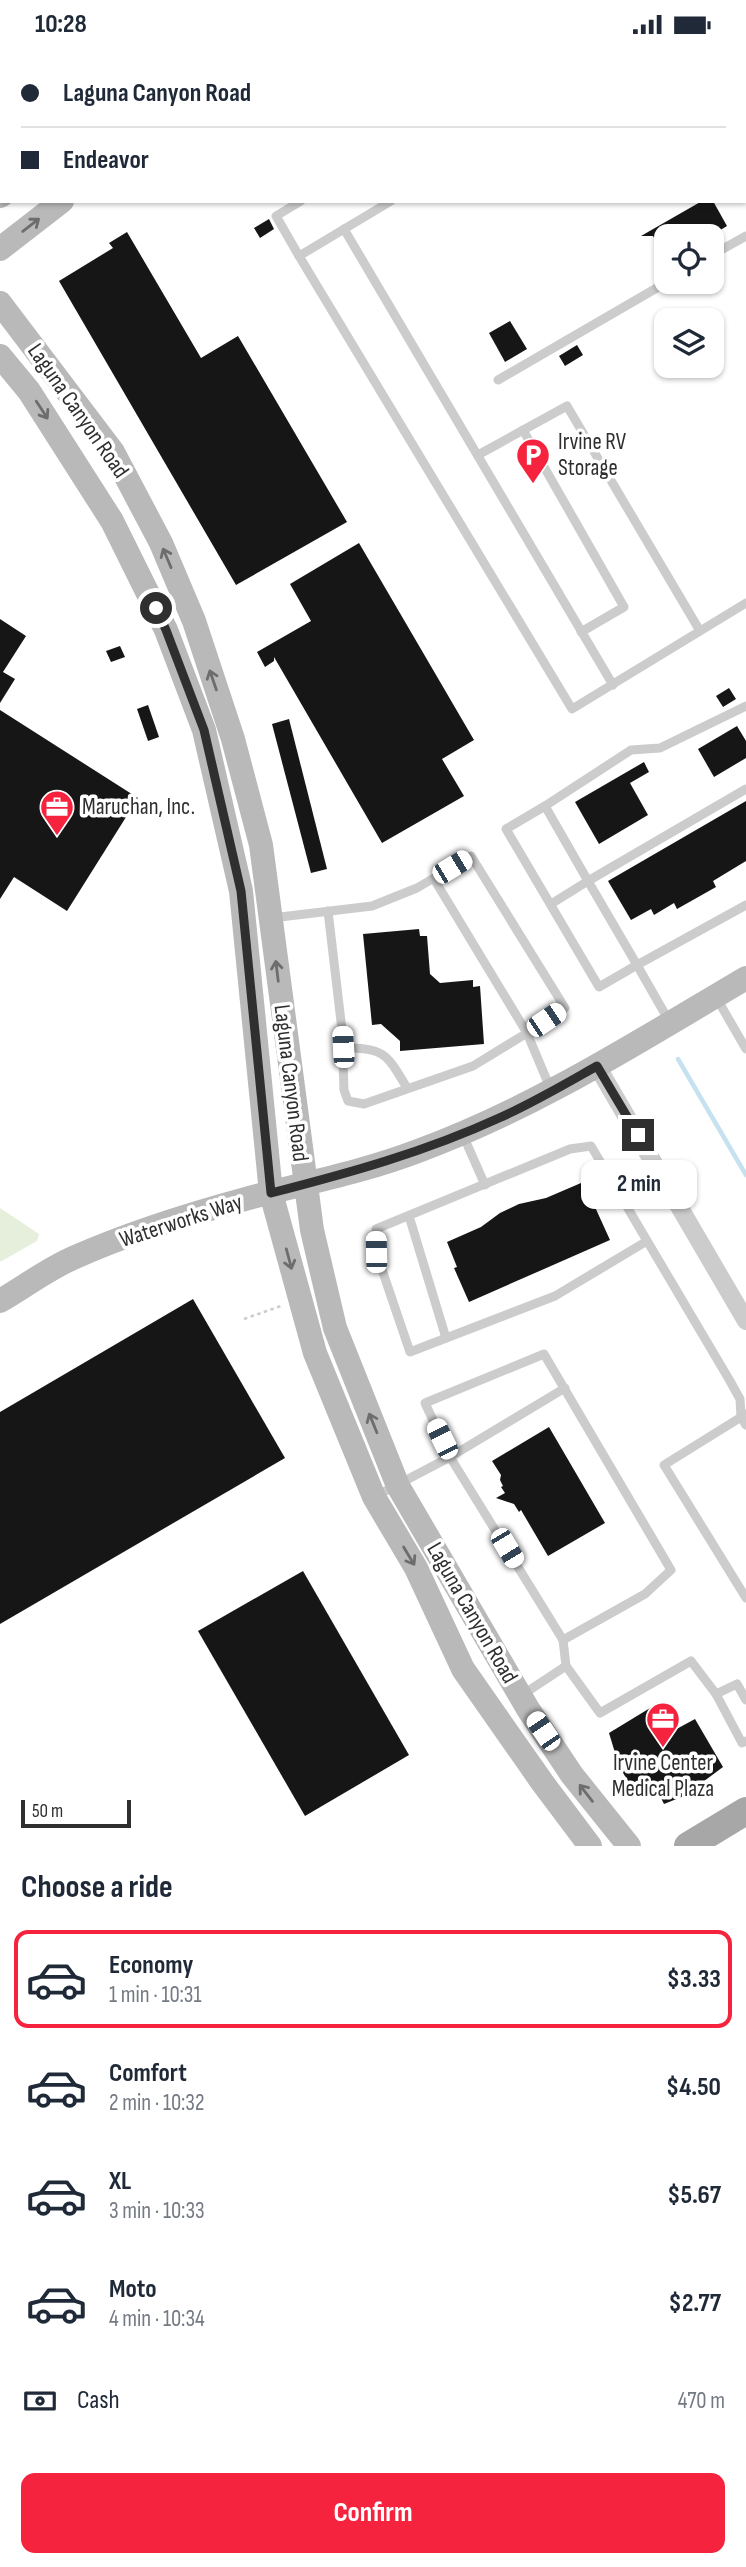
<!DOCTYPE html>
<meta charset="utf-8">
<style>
body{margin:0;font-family:"Sofia Sans Condensed",sans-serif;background:#f6f6f7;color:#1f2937;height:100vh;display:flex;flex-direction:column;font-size:26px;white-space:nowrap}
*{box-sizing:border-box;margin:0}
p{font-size:23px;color:#747a83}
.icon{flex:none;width:38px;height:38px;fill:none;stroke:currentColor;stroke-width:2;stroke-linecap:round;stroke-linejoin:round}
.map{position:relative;height:1797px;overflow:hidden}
.sheet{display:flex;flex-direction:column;background:#fff;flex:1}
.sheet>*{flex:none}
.banner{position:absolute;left:0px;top:0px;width:747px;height:154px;box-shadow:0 2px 5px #0004;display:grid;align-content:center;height:154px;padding:0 21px;background:#fff}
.controls{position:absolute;left:654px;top:175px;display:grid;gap:14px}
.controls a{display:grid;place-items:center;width:70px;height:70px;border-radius:14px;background:#fff;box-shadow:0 2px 5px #0004;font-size:35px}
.scale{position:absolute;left:21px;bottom:18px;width:110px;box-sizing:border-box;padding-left:7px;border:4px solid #2f2f2f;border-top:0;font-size:19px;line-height:24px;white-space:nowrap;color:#2f2f2f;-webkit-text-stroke:5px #fff;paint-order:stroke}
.end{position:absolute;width:32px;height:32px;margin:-16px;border:9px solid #2f2f2f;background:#fff;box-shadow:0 0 0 4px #fff}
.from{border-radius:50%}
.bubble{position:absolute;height:49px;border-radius:14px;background:#fff;box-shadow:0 2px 5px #0004;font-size:23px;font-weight:700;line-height:49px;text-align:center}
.car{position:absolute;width:21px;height:42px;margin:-21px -10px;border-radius:9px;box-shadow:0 0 5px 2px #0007;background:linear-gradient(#fff 24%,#345 0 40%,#fff 0 76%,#345 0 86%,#fff 0)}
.banner b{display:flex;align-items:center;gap:24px;height:66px;font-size:26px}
.banner b+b{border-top:2px solid #e0e1e3}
.banner i{width:18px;height:18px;background:#1f2937}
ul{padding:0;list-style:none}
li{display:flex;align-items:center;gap:21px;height:98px;margin:0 14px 10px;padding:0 7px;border:4px solid transparent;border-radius:14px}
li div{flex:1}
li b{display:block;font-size:26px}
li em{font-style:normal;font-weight:700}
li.selected{border-color:#f5233e}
li>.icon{width:63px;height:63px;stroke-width:1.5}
h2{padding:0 21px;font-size:32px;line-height:84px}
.pay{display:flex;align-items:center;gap:18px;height:77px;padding:0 21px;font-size:26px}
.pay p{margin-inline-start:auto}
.action{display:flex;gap:14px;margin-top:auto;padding:14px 21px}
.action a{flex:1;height:80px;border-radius:14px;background:#f5233e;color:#fff;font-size:28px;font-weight:700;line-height:80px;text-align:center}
.status{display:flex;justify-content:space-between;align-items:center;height:49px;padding:0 35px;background:#fff;direction:ltr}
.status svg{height:19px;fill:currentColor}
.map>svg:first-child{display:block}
.green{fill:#e6eedc}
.water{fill:#c6e1ef}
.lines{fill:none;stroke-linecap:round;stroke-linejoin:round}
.stream{stroke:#c6e1ef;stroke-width:4.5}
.building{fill:#161616}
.path{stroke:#ccc;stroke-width:2.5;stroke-dasharray:3.5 3.5;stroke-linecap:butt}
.lane{stroke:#ccc;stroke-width:9}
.street{stroke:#ccc;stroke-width:18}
.secondary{stroke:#b9b9b9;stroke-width:24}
.primary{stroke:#a7a7a7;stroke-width:28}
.oneway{stroke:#6d6d6d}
.route{stroke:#2f2f2f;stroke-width:9}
.labels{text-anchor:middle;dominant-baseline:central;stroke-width:7;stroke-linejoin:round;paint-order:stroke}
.street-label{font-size:23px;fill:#2f2f2f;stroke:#fff}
.poi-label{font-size:23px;fill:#2f2f2f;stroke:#fff;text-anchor:start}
</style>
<div class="status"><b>10:28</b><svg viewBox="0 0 49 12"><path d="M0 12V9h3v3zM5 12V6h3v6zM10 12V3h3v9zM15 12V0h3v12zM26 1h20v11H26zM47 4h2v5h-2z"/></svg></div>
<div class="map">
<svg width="746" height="1797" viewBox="0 0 746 1797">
<rect width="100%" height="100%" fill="#fff"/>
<polygon class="green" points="0,1159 39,1185 37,1192 0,1213"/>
<polygon class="water" points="0,0 83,0 83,2 2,2 0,43"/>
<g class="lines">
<polyline class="stream" points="678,1010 746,1126"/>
</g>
<g class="building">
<polygon points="702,152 713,152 727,177 717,183 720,187 667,187 667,211 653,187 641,187"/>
<polygon points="269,170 274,180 260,189 254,179"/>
<polygon points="127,183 201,309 238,287 347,473 236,536 59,232 113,199 109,194"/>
<polygon points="510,272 527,300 505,313 489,284"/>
<polygon points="577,296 583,306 565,317 559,307"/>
<polygon points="359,494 474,691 442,710 464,747 382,794 274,608 274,612 265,618 257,603 311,572 290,535"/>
<polygon points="0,570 26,587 3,623 15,630 0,654"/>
<polygon points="120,597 125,608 111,613 106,602"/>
<polygon points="729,639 736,650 723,658 716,647"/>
<polygon points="148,656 159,688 148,692 137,660"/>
<polygon points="0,661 138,749 67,862 14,828 0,850"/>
<polygon points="289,670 327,820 311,824 272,675"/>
<polygon points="737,677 746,692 746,709 714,728 698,700"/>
<polygon points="644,713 649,723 630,734 648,766 599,795 575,753"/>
<polygon points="746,752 746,812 713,832 716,838 677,860 674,854 654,866 651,860 631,871 608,832"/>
<polygon points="419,880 420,887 427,887 430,925 440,934 473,931 473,938 480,937 484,995 400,1002 400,992 381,975 372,976 363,885"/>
<polygon points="581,1134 591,1159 595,1158 610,1191 469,1253 454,1219 457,1218 447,1193 481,1178 500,1164 519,1155 546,1149"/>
<polygon points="193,1250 285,1409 0,1575 0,1363"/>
<polygon points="549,1378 605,1474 548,1507 521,1461 519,1463 514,1455 496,1449 505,1444 501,1438 503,1437 500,1431 501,1426 492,1412"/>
<polygon points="303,1522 409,1706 305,1767 198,1582"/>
<polygon points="655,1656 671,1683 695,1670 723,1718 684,1747 664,1755 656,1739 641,1749 632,1739 619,1717 609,1684"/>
</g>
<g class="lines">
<g class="path">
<polyline points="99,2 102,0"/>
<polyline points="0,63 2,62"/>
<polyline points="244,1270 281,1257"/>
</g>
<g class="lane">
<polyline points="371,0 371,2"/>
<polyline points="391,152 299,207 572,660 746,554"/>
<polyline points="344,180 613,636"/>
<polyline points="712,206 746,187"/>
<polyline points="299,207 276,167 301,152"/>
<polyline points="498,331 667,233"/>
<polyline points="523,381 624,558 581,583"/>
<polyline points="478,406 567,357 700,582"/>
<polyline points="545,757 631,701 660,699 746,657"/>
<polyline points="551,855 588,832 545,757 506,780 599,938 637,916 588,832 746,740"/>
<polyline points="328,862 342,981 344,1041 348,1052 364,1055 473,1017 527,984 434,830"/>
<polyline points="272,869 372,857 417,839 471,807 565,959 527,984 551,1041"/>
<polyline points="716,948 746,1000"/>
<polyline points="669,972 637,916 746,856"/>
<path d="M 343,998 C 385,1001 385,1002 407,1039"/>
<polyline points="463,1086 485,1136"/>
<polyline points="409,1167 446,1289"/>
<polyline points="647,1192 555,1247 410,1303 376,1203 376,1180 570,1100 591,1097 730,1332 740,1350 741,1368 746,1376"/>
<polyline points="746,1365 664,1416 746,1549"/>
<polyline points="376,1447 450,1408 425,1354 544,1305 671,1521 645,1545 563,1591 566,1617 522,1646"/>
<polyline points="563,1591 450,1408 565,1339"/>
<polyline points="566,1617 600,1664 691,1612 716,1645 742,1694 746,1692"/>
<polyline points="716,1645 737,1635 746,1651"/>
</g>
<polyline class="street" points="597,1017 746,1272"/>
<g class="secondary">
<polyline points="232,2 235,0"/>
<polyline points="293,2 297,0"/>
<polyline points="0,147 2,146"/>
<polyline points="0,200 62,152"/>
<polyline points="0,254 113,403 161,494 194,572 233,690 261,796 312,1181 335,1279 398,1437 528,1660 572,1726 629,1797"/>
<polyline points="0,307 29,342 112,472 166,581 204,681 241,842 271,1144 315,1304 374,1448 416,1519 463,1620 542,1733 590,1797"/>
<path d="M 0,1252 C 24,1238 48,1220 73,1209 C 129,1184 190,1165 249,1149 C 306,1134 363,1123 418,1102 C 535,1059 639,992 746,929"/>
</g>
<polyline class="primary" points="688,1797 746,1762"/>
</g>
<defs><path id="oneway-shaft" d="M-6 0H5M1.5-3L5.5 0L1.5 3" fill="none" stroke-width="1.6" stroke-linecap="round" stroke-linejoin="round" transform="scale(1.75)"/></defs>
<g class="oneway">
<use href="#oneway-shaft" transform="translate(31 176) rotate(-38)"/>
<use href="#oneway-shaft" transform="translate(42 361) rotate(57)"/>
<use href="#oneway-shaft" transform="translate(167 509) rotate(-113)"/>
<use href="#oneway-shaft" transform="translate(213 631) rotate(-109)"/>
<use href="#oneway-shaft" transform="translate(277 922) rotate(-97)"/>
<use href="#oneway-shaft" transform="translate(289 1210) rotate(75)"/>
<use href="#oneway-shaft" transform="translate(373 1374) rotate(-112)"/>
<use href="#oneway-shaft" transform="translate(409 1507) rotate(59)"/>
<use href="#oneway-shaft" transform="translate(586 1744) rotate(-128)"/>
</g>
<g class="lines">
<path class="route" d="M 156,559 L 166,581 L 204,681 L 241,842 L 271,1144 C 349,1124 425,1103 499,1069 C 533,1054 565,1035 597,1017 L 638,1086"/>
</g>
<defs>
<g id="parking-pin" transform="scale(1.75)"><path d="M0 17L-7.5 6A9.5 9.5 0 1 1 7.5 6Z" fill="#f5233e" stroke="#fff"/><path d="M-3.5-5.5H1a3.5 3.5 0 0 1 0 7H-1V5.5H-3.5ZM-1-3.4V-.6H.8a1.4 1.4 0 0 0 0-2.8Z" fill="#fff"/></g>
<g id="office-pin" transform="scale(1.75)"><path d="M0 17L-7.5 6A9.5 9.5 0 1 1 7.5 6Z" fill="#f5233e" stroke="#fff"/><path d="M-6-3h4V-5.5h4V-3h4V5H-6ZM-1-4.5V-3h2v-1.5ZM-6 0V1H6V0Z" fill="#fff"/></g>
</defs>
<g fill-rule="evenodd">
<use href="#parking-pin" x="533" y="406"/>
<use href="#office-pin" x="57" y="758"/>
<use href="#office-pin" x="663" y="1670"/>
</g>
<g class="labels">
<g class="street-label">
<text transform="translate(78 362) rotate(55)">Laguna Canyon Road</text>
<text transform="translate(291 1034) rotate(83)">Laguna Canyon Road</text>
<text transform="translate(181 1172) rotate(-18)">Waterworks Way</text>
<text transform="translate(472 1564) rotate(60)">Laguna Canyon Road</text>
</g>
<g class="poi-label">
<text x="558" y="393">Irvine RV<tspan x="558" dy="26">Storage</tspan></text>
<text x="82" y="758">Maruchan, Inc.</text>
<text x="663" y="1714" text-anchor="middle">Irvine Center<tspan x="663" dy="26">Medical Plaza</tspan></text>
</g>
</g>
</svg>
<div class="controls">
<a><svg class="icon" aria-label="locate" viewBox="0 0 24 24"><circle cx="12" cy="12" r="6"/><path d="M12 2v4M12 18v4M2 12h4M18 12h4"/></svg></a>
<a><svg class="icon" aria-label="layers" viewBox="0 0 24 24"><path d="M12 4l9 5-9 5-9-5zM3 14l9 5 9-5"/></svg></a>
</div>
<div class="scale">50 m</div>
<i class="end from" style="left:156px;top:559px"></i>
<i class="end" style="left:638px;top:1086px"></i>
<div class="bubble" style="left:581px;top:1111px;width:116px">2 min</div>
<i class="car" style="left:452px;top:818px;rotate:59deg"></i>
<i class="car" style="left:546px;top:971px;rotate:56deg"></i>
<i class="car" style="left:343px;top:998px;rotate:357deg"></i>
<i class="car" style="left:376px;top:1203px;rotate:359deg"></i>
<i class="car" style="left:442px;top:1390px;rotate:334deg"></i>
<i class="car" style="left:507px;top:1499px;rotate:149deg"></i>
<i class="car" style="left:543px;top:1682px;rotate:326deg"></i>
<div class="banner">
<b><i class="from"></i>Laguna Canyon Road</b>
<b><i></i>Endeavor</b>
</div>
</div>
<section class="sheet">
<h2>Choose a ride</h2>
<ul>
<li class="selected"><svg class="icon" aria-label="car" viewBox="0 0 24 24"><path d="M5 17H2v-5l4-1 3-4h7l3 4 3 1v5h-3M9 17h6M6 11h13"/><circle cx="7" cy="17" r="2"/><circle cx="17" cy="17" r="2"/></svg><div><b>Economy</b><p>1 min · 10:31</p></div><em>$3.33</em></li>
<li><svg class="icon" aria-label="car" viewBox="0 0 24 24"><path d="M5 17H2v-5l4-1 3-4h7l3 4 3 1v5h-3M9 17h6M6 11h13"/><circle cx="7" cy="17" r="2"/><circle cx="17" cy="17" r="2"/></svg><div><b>Comfort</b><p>2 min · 10:32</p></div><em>$4.50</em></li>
<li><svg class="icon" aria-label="car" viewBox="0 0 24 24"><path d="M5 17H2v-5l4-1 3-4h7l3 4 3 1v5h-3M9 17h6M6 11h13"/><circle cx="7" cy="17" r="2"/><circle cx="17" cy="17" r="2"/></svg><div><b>XL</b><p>3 min · 10:33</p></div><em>$5.67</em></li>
<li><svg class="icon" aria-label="car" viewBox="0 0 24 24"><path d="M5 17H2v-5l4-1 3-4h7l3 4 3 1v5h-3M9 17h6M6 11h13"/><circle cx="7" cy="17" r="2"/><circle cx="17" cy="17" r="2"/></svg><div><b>Moto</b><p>4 min · 10:34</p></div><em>$2.77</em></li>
</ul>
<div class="pay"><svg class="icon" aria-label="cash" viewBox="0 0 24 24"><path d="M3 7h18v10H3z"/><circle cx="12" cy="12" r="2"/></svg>Cash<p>470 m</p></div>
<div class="action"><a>Confirm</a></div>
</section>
